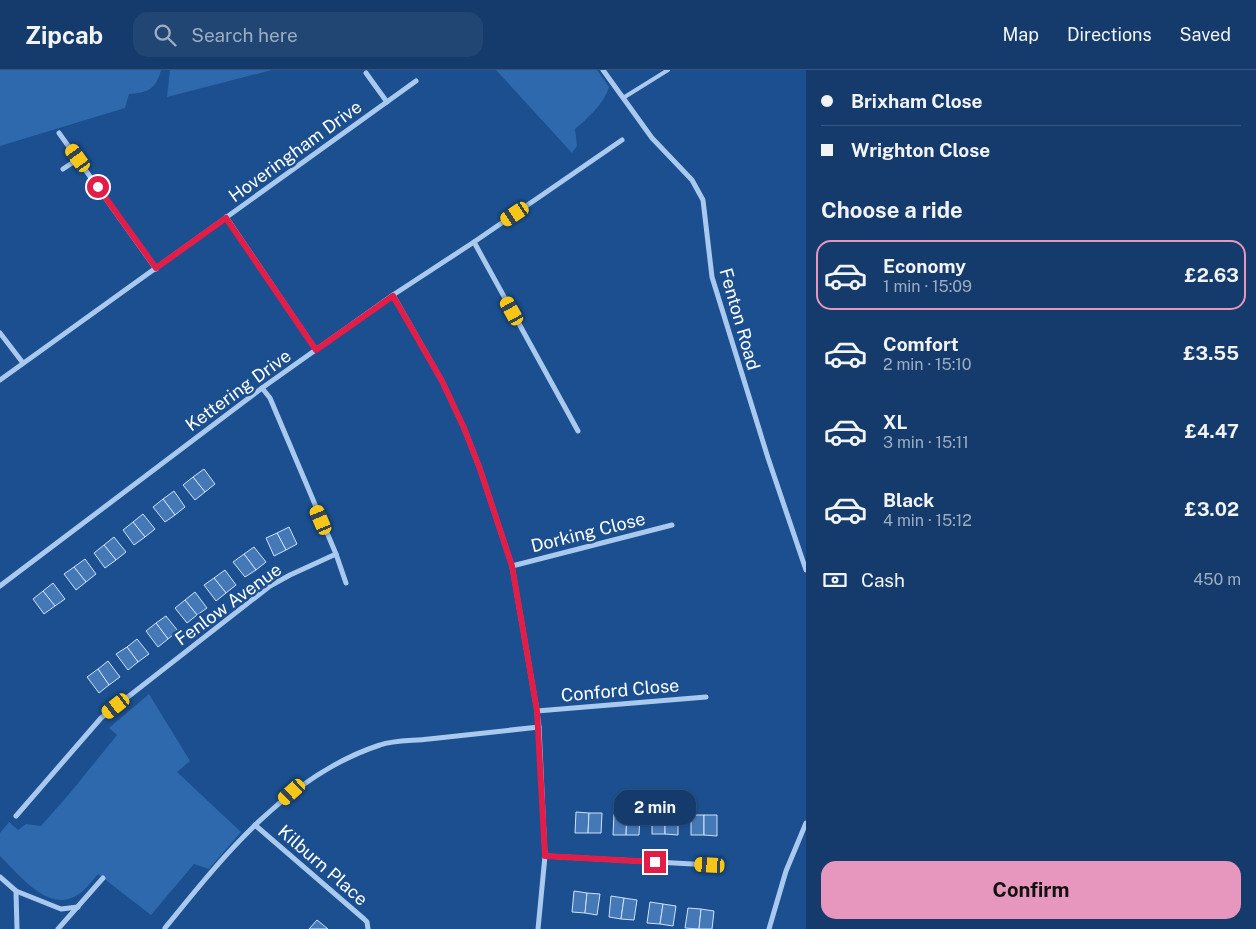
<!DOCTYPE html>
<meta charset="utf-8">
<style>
body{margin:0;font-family:"Public Sans",sans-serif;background:#214673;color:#f1f3f6;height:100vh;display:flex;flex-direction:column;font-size:19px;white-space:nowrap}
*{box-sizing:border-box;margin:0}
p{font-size:16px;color:#9dadc1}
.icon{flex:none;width:28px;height:28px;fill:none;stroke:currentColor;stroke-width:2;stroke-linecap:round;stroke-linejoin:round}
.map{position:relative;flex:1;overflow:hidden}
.panel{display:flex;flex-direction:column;background:#143b6b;width:450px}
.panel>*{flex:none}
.banner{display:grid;align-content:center;height:110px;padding:0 15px;background:#143b6b}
.end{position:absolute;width:22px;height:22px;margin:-11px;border:6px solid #e11d48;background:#fff;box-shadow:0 0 0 2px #fff}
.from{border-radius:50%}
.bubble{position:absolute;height:35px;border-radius:15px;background:#143b6b;box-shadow:0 1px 4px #0004,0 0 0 1px #33557e;font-size:16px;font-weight:700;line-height:35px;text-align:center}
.car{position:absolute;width:15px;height:30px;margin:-15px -8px;border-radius:6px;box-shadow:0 0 4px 1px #0007;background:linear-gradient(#f5c518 24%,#345 0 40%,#f5c518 0 76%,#345 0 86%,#f5c518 0)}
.banner b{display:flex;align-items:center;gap:18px;height:48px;font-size:19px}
.banner b+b{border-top:1px solid #33557e}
.banner i{width:12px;height:12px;background:#f1f3f6}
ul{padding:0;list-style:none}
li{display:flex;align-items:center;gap:15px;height:70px;margin:0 10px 8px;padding:0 5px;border:2px solid transparent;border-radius:15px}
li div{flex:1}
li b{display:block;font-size:19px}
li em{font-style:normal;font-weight:700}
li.current{border-color:#e797bd}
li>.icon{width:45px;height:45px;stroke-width:1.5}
h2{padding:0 15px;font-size:22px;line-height:60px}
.pay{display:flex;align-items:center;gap:12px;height:55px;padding:0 15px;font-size:19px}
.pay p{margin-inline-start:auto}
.cta{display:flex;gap:10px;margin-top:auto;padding:10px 15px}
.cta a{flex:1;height:58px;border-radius:15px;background:#e797bd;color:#111;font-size:20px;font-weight:700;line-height:58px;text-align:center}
header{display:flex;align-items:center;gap:30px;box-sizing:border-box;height:70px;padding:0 25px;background:#143b6b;border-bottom:1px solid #33557e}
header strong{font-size:24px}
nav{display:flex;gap:28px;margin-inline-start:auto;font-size:18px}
.search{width:350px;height:45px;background:#214673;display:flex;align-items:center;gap:12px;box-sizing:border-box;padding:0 18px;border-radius:15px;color:#9dadc1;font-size:19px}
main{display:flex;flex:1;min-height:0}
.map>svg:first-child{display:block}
.green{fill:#2e69ad}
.building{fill:#4478b7;stroke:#cfe3fa}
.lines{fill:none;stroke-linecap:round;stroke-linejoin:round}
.lane{stroke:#a9c9ee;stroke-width:4}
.street{stroke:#a9c9ee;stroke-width:5}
.route{stroke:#e11d48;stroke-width:6}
.labels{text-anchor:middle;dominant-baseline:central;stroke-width:5;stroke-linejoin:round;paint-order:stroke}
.street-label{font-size:18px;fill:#fff;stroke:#1b4f8f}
</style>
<header>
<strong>Zipcab</strong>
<div class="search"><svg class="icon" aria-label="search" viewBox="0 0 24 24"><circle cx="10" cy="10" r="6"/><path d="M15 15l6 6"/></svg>Search here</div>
<nav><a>Map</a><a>Directions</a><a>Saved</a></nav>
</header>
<main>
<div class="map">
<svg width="806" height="859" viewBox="0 0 806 859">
<rect width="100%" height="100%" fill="#1b4f8f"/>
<g class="green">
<path d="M 0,0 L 161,0 C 156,19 148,23 129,24 L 125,38 L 0,76 Z"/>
<polygon points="170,0 272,0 167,27"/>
<path d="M 496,0 L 597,0 L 609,17 C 604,34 588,48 575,59 L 577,76 L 572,83 Z"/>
<path d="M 149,624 L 190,691 L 177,702 L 241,762 L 209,799 L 194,794 L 151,845 L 98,804 C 92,811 86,819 79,824 C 49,845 20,805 0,786 L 0,763 L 9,752 L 18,760 L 26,754 L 41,756 L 70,723 L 117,665 L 109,658 Z"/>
</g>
<g class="building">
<polygon points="204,399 215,414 205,422 193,407"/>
<polygon points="193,407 205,422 195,430 183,415"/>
<polygon points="174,421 185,437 175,445 163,429"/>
<polygon points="163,429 175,445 165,452 153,437"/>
<polygon points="143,444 155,459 145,467 133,452"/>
<polygon points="133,452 145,467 134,475 123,460"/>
<polygon points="289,457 297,474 286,480 277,463"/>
<polygon points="277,463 286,480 274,486 266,468"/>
<polygon points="114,467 126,482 116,490 104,475"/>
<polygon points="104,475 116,490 105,498 94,483"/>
<polygon points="254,477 266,492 256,500 244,484"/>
<polygon points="244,484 256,500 245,507 233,492"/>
<polygon points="85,489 96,504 86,512 74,497"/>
<polygon points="74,497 86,512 76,520 64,504"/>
<polygon points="225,500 236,515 226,523 214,508"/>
<polygon points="214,508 226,523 216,531 204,515"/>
<polygon points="53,513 65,529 55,536 43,521"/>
<polygon points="43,521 55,536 44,544 33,529"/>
<polygon points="195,522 207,538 197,545 185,530"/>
<polygon points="185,530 197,545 187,553 175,538"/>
<polygon points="166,546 178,561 168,569 156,553"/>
<polygon points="156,553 168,569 158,577 146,561"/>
<polygon points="137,569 149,584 138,592 127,577"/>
<polygon points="127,577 138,592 128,600 116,584"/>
<polygon points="108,591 120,607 109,615 98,599"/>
<polygon points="98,599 109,615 99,623 87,607"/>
<polygon points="576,742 589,743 588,763 575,763"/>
<polygon points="589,743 602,743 601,763 588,763"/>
<polygon points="614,744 627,744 626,765 613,765"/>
<polygon points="627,744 640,744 639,765 626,765"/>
<rect x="652" y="744" width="13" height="20"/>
<polygon points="665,744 678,744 678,765 665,764"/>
<rect x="691" y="745" width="13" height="20"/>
<polygon points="704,745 717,745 717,766 704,765"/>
<polygon points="574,821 587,823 585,843 572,842"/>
<polygon points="587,823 600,824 597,845 585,843"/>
<polygon points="611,826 624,828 621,849 609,847"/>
<polygon points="624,828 637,830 634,850 621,849"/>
<polygon points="650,832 663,834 660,854 647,853"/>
<polygon points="663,834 676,836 673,856 660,854"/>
<polygon points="688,838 701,839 699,859 685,858"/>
<polygon points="701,839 714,841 712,859 699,859"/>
<polygon points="317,850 328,859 309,859"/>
</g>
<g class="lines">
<polyline class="lane" points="623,28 668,0"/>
<g class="street">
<polyline points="603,0 652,68 692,110 703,130 712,207 768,388 806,500"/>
<polyline points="366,3 387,32"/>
<polyline points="59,63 156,199"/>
<polyline points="63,99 78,89"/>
<polyline points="226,147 316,280"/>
<polyline points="474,172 578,361"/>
<polyline points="393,225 442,311 464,358 480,399 512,496 537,641 539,657 545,786 538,859"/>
<polyline points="0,263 23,293"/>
<polyline points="0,310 416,11"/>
<polyline points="336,484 346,513"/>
<polyline points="512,496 672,455"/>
<polyline points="0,516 262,318 393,225 474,172 622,70"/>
<polyline points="537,641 706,627"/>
<polyline points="16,746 101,648 270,516 290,505 336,484 270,328 262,318"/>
<polyline points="255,755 364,849 367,852 368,859"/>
<polyline points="545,786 711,795"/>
<polyline points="0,807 16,821 17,859"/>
<polyline points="16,821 61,839 78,837"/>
<path d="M 165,858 C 224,785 288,705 380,675 C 394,670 413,671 429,669 C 465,665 502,661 539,657"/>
<polyline points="58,859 103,808"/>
<polyline points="769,859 786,801 806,753"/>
</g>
</g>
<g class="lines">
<polyline class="route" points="98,117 156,198 226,148 316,280 393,226 442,311 464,358 480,399 512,496 537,641 545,786 655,792"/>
</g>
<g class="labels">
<g class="street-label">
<text transform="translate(295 81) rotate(-36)">Hoveringham Drive</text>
<text transform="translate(740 249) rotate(74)">Fenton Road</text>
<text transform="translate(238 320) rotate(-36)">Kettering Drive</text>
<text transform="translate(588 462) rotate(-14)">Dorking Close</text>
<text transform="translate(228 534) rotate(-36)">Fenlow Avenue</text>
<text transform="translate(620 620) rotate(-5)">Conford Close</text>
<text transform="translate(323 795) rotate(41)">Kilburn Place</text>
</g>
</g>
</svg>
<i class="end from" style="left:98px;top:117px"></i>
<i class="end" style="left:655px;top:792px"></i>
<div class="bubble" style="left:614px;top:720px;width:82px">2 min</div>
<i class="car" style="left:78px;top:88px;rotate:324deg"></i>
<i class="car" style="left:515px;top:144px;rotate:236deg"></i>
<i class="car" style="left:512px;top:241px;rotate:331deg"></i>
<i class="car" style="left:321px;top:450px;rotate:337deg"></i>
<i class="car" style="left:116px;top:636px;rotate:232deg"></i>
<i class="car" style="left:292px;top:722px;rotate:228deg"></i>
<i class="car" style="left:710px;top:795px;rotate:273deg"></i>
</div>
<section class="panel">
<div class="banner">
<b><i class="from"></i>Brixham Close</b>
<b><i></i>Wrighton Close</b>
</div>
<h2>Choose a ride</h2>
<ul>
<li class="current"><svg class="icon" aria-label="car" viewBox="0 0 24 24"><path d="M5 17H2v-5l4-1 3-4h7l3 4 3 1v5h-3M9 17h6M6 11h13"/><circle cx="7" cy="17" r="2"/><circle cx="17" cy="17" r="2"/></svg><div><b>Economy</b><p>1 min · 15:09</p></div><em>£2.63</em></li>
<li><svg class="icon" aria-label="car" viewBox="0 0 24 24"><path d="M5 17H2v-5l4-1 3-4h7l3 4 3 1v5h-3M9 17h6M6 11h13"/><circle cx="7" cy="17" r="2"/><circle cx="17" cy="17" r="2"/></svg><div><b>Comfort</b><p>2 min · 15:10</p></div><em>£3.55</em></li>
<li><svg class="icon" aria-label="car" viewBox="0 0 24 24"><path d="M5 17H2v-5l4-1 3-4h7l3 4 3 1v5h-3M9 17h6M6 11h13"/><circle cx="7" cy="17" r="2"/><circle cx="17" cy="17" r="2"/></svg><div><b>XL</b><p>3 min · 15:11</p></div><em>£4.47</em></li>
<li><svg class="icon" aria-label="car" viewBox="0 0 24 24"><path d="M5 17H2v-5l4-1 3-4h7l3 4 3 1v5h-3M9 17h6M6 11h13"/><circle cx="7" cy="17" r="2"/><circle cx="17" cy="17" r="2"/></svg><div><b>Black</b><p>4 min · 15:12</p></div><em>£3.02</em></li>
</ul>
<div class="pay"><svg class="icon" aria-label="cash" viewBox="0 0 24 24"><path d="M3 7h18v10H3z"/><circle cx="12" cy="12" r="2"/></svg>Cash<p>450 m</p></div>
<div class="cta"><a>Confirm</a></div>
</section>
</main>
